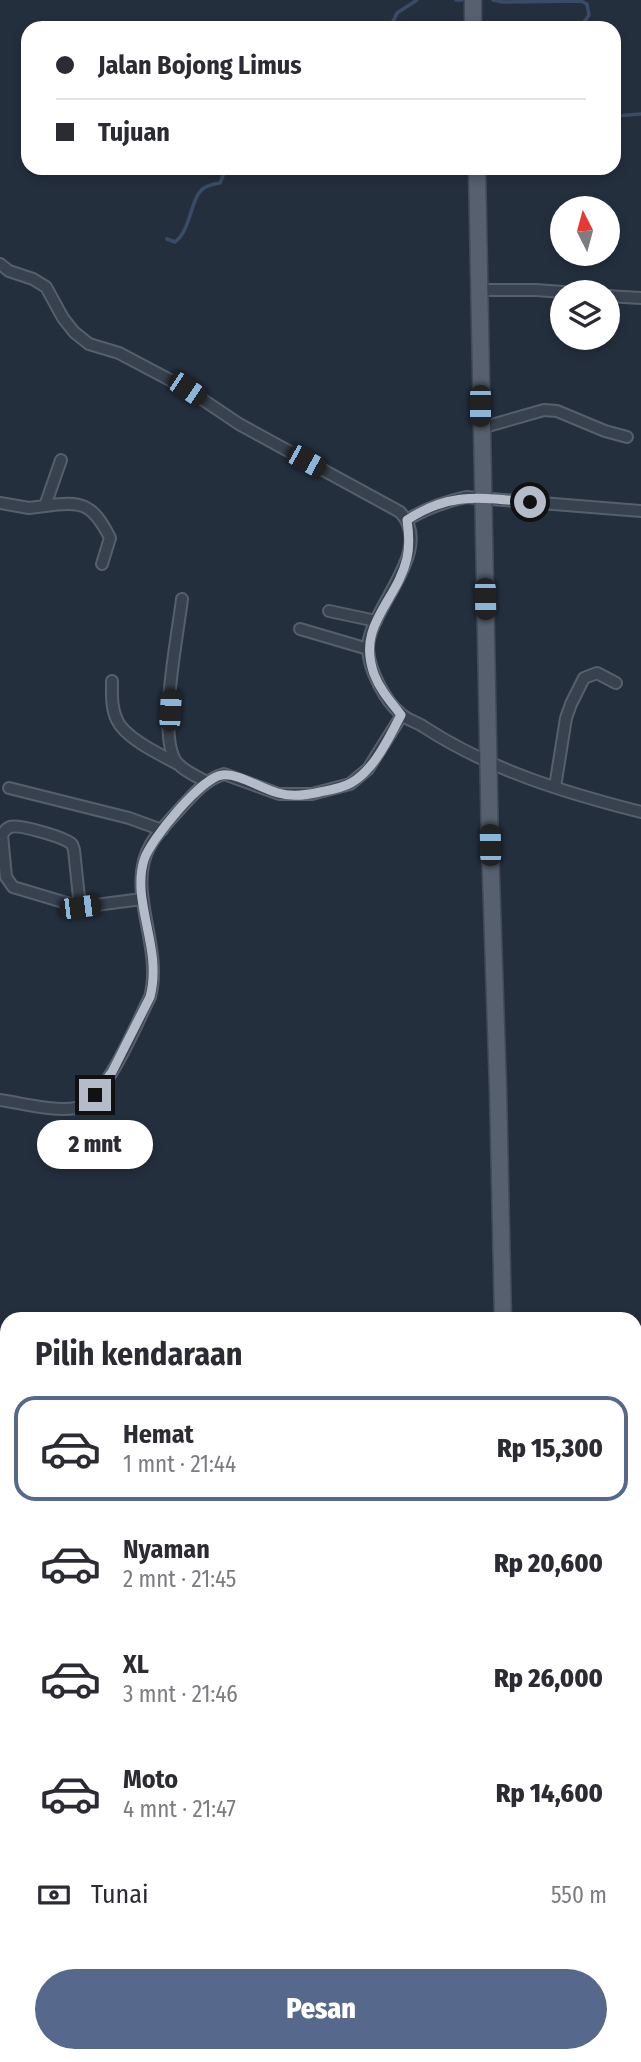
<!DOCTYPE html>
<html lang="id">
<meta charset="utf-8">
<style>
body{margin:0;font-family:"Fira Sans Condensed",sans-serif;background:#f7f7f7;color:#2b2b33;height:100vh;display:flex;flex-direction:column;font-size:26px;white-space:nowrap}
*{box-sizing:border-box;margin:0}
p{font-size:23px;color:#7c7c81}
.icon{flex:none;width:38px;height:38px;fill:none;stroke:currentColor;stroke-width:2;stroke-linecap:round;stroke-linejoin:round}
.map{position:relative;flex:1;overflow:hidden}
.panel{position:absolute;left:0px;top:1312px;width:642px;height:751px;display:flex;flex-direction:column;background:#fff;border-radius:21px 21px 0 0;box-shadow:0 4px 10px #0003}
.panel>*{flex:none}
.banner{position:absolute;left:21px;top:21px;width:600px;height:154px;border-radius:21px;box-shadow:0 4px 10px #0003;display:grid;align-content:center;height:154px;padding:0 35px;background:#fff}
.needle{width:46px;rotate:354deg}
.buttons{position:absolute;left:550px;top:196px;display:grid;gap:14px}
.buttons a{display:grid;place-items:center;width:70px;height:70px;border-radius:50%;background:#fff;box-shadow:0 4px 10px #0003;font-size:35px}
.end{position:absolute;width:32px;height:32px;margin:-16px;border:9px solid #b4bcc9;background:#111;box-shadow:0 0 0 4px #111}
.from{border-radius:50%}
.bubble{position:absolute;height:49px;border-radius:24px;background:#fff;box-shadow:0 4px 10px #0003;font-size:23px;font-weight:800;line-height:49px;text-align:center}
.car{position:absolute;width:21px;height:42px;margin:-21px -10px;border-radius:9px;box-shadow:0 0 5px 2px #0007;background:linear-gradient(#222 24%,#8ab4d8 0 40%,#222 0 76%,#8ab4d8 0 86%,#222 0)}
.banner b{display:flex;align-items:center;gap:24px;height:66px;font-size:26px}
.banner b+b{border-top:2px solid #e1e1e2}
.banner i{width:18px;height:18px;background:#2b2b33}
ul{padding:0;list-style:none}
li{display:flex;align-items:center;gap:21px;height:105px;margin:0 14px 10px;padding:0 21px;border:4px solid transparent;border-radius:21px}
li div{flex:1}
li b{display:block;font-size:26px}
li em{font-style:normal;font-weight:800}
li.on{border-color:#56698c}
li>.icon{width:63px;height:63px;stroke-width:1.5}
h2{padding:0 35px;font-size:32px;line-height:84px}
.pay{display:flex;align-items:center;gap:18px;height:77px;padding:0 35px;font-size:26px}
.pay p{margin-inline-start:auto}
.primary-button{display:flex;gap:14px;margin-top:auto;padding:14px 35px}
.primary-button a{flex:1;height:80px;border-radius:42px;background:#56698c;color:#fff;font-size:28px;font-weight:800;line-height:80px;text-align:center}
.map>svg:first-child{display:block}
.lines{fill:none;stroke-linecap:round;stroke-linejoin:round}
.stream{stroke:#394c67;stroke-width:3.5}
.street-casing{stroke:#565f6c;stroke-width:14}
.secondary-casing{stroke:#565f6c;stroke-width:18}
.primary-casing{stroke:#414a57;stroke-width:19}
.street{stroke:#38414e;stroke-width:10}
.secondary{stroke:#465061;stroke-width:14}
.primary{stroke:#56606e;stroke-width:16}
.route{stroke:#b4bcc9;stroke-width:9}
</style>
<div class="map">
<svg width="641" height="2062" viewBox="0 0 641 2062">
<rect width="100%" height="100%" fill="#242f3e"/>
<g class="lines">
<g class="stream">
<polyline points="456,0 462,0"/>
<polyline points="493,0 503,2 581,1 587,4 589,15 580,28"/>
<polyline points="390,28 397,13 417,0"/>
<polyline points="614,116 641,114"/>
<path d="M 167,239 L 175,242 C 192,229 190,197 204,188 C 209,185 215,184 220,183 L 226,168"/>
</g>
<g class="street-casing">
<g id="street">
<path d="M 0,264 L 9,271 L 33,279 L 46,287 L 63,318 L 74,332 L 89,344 L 119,353 L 187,389 L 239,424 L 400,512 C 437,550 367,610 368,649 C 369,670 385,701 401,714 C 407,720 417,722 424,727 C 490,770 566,793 641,812"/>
<polyline points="479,290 536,290 563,292"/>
<polyline points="607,296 641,298"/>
<polyline points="481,428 544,410 557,411 605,431 627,437"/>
<polyline points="0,503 29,508 45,506 61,460"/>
<path d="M 45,506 C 82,500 93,504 110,538 L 102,564"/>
<path d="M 407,520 C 426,508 444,502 466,497 L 641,511"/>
<path d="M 182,599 C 178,634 158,731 175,760 C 181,770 197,776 206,782"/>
<polyline points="329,611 376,621"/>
<polyline points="300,629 368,649"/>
<path d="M 112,681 C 112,694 111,708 117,720 C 125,738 159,754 176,763"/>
<polyline points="555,787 566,718 571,704 584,678 597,673 616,683"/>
<polyline points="9,788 129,818 162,830"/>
<path d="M 80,907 L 74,850 C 72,844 73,844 67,841 C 58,836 19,824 10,827 C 5,829 5,831 2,835 L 6,877 L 13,887 L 80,907 L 142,899"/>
<path d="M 0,1100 C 21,1103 55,1112 76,1108 C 106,1101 136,1024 150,997 C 164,946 124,888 151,844 C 158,832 169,821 178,811 C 192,796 204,780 224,774 L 279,794 L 312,794 L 350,784 L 368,769 L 402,715"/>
</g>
</g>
<g class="secondary-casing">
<g id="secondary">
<polyline points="635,1724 641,1716"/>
<polyline points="635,1751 641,1744"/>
</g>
</g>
<g class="primary-casing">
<g id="primary">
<polyline points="473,0 473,28"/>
<polyline points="477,168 490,845 498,1089 503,1320"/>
<polyline points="635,1916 641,1917"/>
<polyline points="0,2018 7,2014"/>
<polyline points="482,2062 483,2056"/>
<polyline points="498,2062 499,2056"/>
</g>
</g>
<use href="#street" class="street"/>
<use href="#secondary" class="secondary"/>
<use href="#primary" class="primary"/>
</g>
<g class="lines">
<path class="route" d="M 95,1095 L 112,1072 L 150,997 C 163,948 131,903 144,860 C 150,840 202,777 222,775 C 238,773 262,789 278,793 C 291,797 307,795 320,792 C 330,790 342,788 351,783 C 375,769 388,739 401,715 C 391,702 380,690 374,674 C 356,624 397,602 407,558 C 410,545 409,533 407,520 C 451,491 481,498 530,502"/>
</g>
</svg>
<div class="buttons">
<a><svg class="needle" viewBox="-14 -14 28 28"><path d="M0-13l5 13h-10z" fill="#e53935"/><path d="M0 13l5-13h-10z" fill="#7c7c81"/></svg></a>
<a><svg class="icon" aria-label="layers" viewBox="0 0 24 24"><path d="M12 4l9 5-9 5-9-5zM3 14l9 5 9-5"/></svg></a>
</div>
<i class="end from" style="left:530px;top:502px"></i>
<i class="end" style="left:95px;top:1095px"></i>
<div class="bubble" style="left:37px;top:1120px;width:116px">2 mnt</div>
<i class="car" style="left:187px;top:389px;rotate:124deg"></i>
<i class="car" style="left:480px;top:406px;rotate:180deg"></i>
<i class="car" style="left:306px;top:461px;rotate:119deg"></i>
<i class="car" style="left:485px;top:599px;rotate:179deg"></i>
<i class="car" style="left:170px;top:710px;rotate:3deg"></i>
<i class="car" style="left:490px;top:845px;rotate:359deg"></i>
<i class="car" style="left:80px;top:907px;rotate:83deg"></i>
<div class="banner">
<b><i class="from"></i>Jalan Bojong Limus</b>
<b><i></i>Tujuan</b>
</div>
<section class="panel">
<h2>Pilih kendaraan</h2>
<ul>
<li class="on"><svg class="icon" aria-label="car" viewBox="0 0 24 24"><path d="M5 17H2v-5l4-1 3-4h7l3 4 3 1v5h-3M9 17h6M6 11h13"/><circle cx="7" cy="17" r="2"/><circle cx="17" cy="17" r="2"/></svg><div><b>Hemat</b><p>1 mnt · 21:44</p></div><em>Rp 15,300</em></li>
<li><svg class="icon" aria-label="car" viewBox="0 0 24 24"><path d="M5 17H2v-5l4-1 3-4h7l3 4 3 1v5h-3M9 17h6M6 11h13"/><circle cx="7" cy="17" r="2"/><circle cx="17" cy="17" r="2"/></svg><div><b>Nyaman</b><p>2 mnt · 21:45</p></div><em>Rp 20,600</em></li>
<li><svg class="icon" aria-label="car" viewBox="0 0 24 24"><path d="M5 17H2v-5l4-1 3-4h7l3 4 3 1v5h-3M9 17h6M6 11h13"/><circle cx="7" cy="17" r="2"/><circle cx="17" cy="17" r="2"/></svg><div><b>XL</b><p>3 mnt · 21:46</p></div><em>Rp 26,000</em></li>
<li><svg class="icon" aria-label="car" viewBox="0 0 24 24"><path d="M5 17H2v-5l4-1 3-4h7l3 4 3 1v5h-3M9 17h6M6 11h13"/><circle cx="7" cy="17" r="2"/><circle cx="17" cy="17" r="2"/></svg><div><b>Moto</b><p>4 mnt · 21:47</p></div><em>Rp 14,600</em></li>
</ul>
<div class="pay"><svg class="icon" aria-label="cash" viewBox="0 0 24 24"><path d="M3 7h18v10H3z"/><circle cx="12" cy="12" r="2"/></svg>Tunai<p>550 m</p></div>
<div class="primary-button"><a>Pesan</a></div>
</section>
</div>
